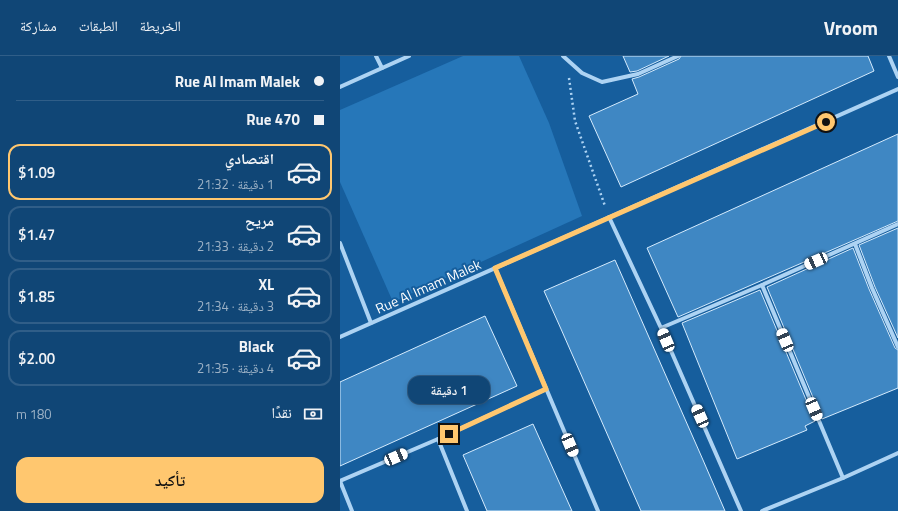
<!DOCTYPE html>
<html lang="ar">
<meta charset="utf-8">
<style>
body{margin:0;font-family:"Titillium Web","Noto Naskh Arabic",sans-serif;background:#194d7b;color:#f1f3f6;direction:rtl;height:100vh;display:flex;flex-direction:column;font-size:15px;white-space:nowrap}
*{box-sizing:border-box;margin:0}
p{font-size:13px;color:#9cb1c5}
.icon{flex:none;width:22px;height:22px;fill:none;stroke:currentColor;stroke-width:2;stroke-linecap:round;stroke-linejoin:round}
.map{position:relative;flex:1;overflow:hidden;direction:ltr}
.panel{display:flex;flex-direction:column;background:#104676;width:340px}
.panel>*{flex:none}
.top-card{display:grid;align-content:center;height:88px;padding:0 16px;background:#104676}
.end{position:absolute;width:18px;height:18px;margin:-9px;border:5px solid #ffc76f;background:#111;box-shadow:0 0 0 2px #111}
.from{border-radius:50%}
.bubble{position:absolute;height:28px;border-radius:12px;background:#104676;box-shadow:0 2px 6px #0003,0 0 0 1px #305e88;font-size:13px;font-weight:600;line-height:28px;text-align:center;direction:rtl}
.car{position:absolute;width:12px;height:24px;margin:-12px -6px;border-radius:5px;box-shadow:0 0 3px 1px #0007;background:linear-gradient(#fff 24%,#345 0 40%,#fff 0 76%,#345 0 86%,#fff 0)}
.top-card b{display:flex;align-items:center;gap:14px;height:38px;font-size:15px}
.top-card b+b{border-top:1px solid #305e88}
.top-card i{width:10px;height:10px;background:#f1f3f6}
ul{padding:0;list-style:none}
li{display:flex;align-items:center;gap:12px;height:56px;margin:0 8px 6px;padding:0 8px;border:2px solid #305e88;border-radius:12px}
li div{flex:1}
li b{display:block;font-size:15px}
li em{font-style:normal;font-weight:600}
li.selected{border-color:#ffc76f}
li>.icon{width:36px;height:36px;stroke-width:1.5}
.pay{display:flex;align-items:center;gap:10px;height:44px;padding:0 16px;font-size:15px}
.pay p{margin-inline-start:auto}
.button{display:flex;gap:8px;margin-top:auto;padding:8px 16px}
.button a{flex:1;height:46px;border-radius:12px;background:#ffc76f;color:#111;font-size:16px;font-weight:600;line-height:46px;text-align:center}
header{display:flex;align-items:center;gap:24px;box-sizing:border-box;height:56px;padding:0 20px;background:#104676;border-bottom:1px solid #305e88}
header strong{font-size:19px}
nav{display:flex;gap:22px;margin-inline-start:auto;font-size:14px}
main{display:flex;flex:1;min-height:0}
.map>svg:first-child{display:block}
.green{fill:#2677b9}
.building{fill:#3f87c3;stroke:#d5ebfd}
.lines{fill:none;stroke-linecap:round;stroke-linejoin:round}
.path{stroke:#add3f3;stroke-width:2.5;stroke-dasharray:2 3;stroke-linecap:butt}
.minor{stroke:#add3f3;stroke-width:4}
.route{stroke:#ffc76f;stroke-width:5}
.labels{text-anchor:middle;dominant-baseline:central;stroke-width:4;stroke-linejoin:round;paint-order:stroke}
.street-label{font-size:14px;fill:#fff;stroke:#165e9d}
</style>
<header>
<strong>Vroom</strong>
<nav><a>الخريطة</a><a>الطبقات</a><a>مشاركة</a></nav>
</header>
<main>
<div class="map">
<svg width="558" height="455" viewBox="0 0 558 455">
<rect width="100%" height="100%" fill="#165e9d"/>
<polygon class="green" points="123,0 179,0 209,67 242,160 53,246 0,126 0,54"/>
<g class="building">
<polygon points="283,0 329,0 297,15 290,16"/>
<polygon points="341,0 528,0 534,15 281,131 249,60 298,38 292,23 299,21 339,3"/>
<polygon points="558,78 558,165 338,261 307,192"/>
<polygon points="558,172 558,282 535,231 519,189"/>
<polygon points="513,192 529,233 555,292 558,294 558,332 482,363 427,231"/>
<polygon points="275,204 363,404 385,455 301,455 221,273 204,235"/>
<polygon points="420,234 475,365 465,370 467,374 397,403 342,267"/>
<polygon points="145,260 177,330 0,410 0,326"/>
<polygon points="193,368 232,455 147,455 123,399"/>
</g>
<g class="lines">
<polyline class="path" points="229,22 235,65 265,150"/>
<g class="minor">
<polyline points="36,0 42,12"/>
<polyline points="223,0 242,17 262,26 298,18 338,0"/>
<polyline points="549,0 558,21"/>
<polyline points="0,31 69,0"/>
<polyline points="269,161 321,272 401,455"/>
<polyline points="0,187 31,267"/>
<polyline points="515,188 532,232 558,291"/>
<polyline points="155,212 258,455"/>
<polyline points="422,229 503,422"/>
<polyline points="321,272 422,229 558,168"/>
<polyline points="0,281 558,33"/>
<polyline points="98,383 127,455"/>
<polyline points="12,455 0,425 98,383 206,333"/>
<polyline points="422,455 503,422 558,397"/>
</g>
</g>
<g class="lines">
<polyline class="route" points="109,378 206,333 155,212 486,66"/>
</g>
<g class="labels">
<g class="street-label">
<text transform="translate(88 230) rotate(-24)">Rue Al Imam Malek</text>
</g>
</g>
</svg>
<i class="end from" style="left:486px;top:66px"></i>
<i class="end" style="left:109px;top:378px"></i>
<div class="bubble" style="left:68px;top:320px;width:82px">1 دقيقة</div>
<i class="car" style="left:476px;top:205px;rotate:246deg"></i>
<i class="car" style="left:326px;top:284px;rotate:337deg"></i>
<i class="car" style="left:445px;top:284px;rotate:337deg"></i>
<i class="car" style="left:474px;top:353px;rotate:157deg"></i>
<i class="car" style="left:360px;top:360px;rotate:336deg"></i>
<i class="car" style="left:230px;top:389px;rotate:157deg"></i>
<i class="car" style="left:56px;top:401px;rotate:67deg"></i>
</div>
<section class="panel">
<div class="top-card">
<b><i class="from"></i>Rue Al Imam Malek</b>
<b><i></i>Rue 470</b>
</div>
<ul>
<li class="selected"><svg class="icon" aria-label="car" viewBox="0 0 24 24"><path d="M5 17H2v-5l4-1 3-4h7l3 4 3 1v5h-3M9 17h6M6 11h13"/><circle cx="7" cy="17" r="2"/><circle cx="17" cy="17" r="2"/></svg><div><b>اقتصادي</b><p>1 دقيقة · 21:32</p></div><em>$1.09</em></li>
<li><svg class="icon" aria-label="car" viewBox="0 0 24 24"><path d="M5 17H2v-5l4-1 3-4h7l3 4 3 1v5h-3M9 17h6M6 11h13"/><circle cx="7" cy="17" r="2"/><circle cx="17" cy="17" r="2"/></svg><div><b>مريح</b><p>2 دقيقة · 21:33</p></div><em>$1.47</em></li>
<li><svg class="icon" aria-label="car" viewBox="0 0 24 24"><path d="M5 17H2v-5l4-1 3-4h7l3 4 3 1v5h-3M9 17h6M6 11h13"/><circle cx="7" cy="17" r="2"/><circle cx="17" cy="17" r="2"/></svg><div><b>XL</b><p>3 دقيقة · 21:34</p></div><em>$1.85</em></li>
<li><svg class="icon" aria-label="car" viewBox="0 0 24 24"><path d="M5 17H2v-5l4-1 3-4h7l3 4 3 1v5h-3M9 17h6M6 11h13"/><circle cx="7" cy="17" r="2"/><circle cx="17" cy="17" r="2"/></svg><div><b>Black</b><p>4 دقيقة · 21:35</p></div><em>$2.00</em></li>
</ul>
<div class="pay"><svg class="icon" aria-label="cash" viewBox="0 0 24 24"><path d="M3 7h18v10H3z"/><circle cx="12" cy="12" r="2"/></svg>نقدًا<p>180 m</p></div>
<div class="button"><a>تأكيد</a></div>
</section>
</main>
